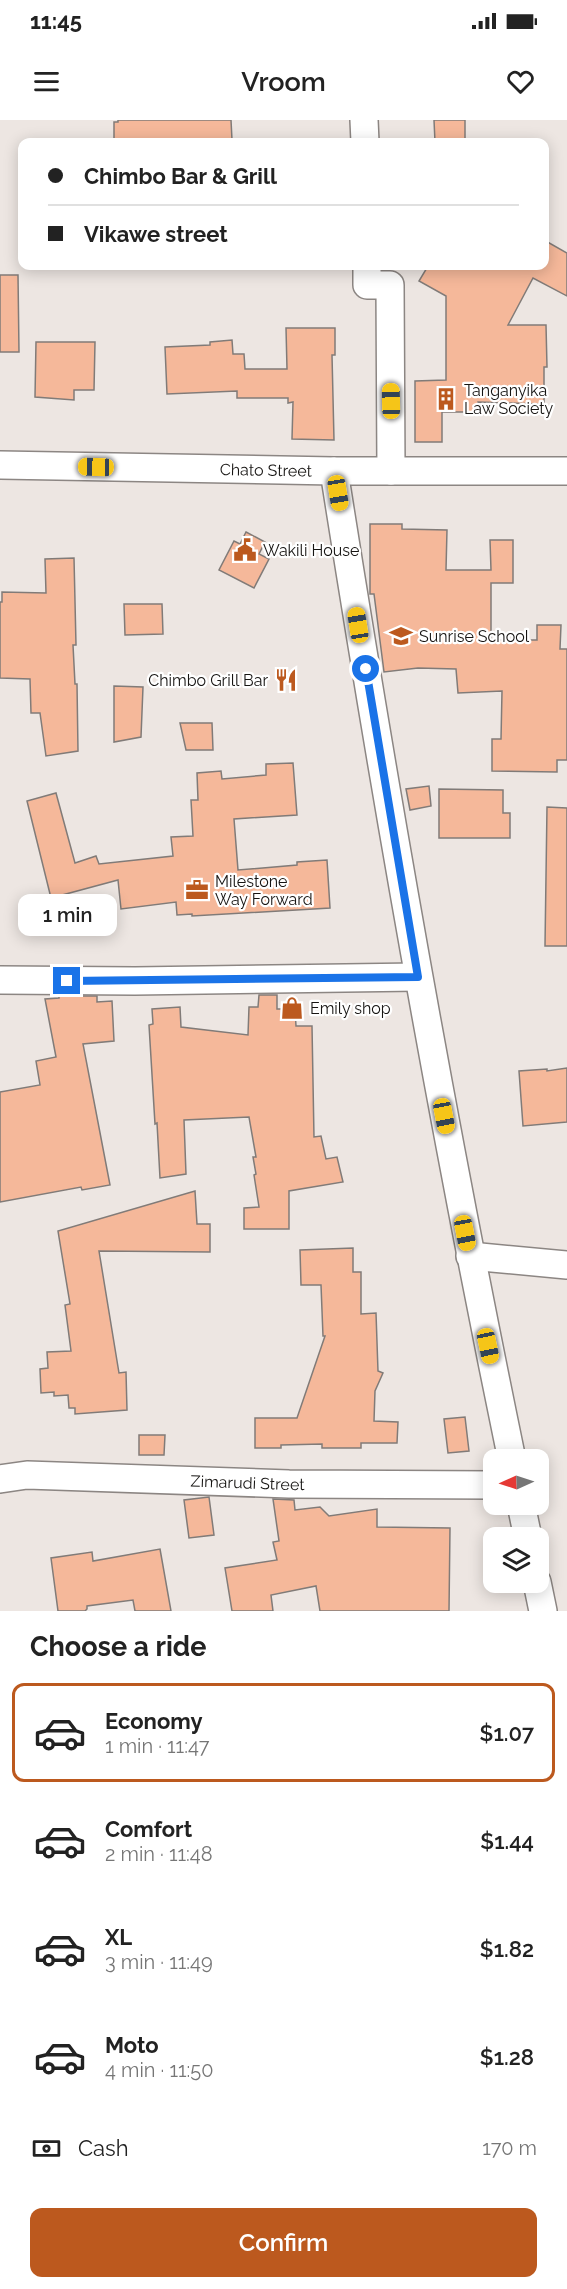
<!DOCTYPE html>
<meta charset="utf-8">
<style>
body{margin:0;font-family:Raleway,sans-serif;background:#f6f6f6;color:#222;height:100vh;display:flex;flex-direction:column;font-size:22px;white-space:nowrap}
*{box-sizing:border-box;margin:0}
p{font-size:20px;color:#767676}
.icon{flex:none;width:33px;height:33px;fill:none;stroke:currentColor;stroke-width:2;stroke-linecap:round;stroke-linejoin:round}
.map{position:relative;height:1491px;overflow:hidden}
.details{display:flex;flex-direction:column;background:#fff;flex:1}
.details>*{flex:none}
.banner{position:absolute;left:18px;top:18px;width:531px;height:132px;border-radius:12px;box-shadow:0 3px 15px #0003;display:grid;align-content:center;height:132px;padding:0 30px;background:#fff}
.needle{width:39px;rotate:267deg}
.controls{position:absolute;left:483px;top:1329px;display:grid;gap:12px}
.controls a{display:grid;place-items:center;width:66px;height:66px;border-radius:12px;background:#fff;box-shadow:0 3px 15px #0003;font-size:30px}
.end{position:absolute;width:27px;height:27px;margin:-14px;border:8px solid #1a73e8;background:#fff;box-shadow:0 0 0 3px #fff}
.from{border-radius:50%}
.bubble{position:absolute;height:42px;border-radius:12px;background:#fff;box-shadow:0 3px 15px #0003;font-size:20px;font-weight:600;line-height:42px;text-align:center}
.car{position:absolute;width:18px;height:36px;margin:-18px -9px;border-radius:8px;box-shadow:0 0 4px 2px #0007;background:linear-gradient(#f5c518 24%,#345 0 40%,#f5c518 0 76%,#345 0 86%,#f5c518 0)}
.banner b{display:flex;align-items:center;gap:21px;height:57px;font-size:22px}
.banner b+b{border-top:2px solid #e0e0e0}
.banner i{width:15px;height:15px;background:#222}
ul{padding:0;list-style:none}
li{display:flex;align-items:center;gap:18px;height:99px;margin:0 12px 9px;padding:0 18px;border:3px solid transparent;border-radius:12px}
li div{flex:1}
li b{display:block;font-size:22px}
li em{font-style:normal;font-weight:600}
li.selected{border-color:#bc591e}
li>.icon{width:54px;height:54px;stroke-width:1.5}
h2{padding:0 30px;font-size:27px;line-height:72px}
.pay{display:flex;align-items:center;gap:15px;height:66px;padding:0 30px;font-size:22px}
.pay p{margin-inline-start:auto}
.cta{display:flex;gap:12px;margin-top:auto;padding:12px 30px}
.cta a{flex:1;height:69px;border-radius:12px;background:#bc591e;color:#fff;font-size:24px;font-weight:600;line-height:69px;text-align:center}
.status{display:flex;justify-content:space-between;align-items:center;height:42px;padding:0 30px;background:#fff;direction:ltr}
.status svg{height:16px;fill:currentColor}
header{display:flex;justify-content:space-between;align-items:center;height:78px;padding:0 30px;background:#fff;font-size:27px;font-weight:600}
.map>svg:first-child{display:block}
.building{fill:#f5b89a;stroke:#817b78;stroke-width:1.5}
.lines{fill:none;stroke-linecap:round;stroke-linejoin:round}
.minor-casing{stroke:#8c8683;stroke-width:30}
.minor{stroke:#fff;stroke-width:27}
.route{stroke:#1a73e8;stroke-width:8}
.labels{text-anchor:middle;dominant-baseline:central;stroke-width:4.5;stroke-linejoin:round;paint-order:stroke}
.poi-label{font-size:16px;fill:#161412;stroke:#fff;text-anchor:start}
.street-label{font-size:16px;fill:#161412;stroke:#fff}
</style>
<div class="status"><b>11:45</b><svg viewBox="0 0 49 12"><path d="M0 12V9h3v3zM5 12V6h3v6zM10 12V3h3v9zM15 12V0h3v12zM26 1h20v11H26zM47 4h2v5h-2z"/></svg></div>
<header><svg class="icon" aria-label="menu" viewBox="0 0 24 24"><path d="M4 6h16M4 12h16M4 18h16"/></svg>Vroom<svg class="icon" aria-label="heart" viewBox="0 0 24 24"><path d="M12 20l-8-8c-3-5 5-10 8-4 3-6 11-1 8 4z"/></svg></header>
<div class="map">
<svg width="567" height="1491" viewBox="0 0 567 1491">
<rect width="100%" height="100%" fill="#ede6e2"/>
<g class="building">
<polygon points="118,0 231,0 232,20 210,22 114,22 114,2 118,2"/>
<polygon points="434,0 465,0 465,22 435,22"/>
<polygon points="544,120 567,133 567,176 533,158 508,205 546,205 547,247 544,247 544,284 478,282 478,292 442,292 442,322 415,322 415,261 446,260 446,176 419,161 428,146 544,146"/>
<polygon points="0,155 18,155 19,232 0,232"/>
<polygon points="286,208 335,208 335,235 332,235 334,320 292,319 293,282 288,283 288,278 237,278 237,271 167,274 165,227 210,225 210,222 232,220 233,234 244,234 245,249 287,249"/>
<polygon points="36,222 95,222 94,270 74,270 74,280 35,277"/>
<polygon points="370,404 402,404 402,409 447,410 446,450 491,450 490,420 513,420 513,463 491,463 491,520 537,520 537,505 561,505 560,529 567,529 567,640 557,640 557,652 492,651 492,619 501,619 502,571 458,573 456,549 418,548 384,552 374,474 370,474"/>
<polygon points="246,412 265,422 259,434 269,439 254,468 219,450 234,421 240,424"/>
<polygon points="74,438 76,525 73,525 75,564 77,564 78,631 46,636 40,593 31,593 30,559 0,558 0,482 2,482 2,472 46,473 45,439"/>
<polygon points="124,484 162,484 163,514 125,515"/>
<polygon points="114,566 143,567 141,617 114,622"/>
<polygon points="180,603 212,603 213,630 186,630"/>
<polygon points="293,643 297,695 234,699 238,750 297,745 297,742 327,740 330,788 192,796 192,794 177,795 176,782 121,789 118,760 51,778 27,681 56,673 75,743 96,736 99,744 173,736 171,717 193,716 191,680 198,680 197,653 221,651 222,659 266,655 266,644"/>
<polygon points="429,666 431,686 410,690 406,669"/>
<polygon points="439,669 503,670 503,693 510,693 510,718 439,718"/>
<polygon points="547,687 567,688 567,826 545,826"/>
<polygon points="259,875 277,875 277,889 295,889 296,906 312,906 314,1017 321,1016 326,1039 337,1037 343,1062 289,1071 289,1109 244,1109 244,1088 259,1087 254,1055 256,1054 253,1037 256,1037 249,997 184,1000 186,1054 160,1058 157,1003 155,1004 149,905 153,904 152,889 180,887 181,907 248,915 249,887 258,887"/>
<polygon points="59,876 97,876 97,882 112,881 114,921 83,924 110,1065 82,1070 81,1067 0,1082 0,972 40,965 36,941 56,937 45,879 59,878"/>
<polygon points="567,948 567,1002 523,1006 519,951 547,949 547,951"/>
<polygon points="195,1071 197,1104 210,1104 210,1132 99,1131 119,1253 126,1252 127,1290 75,1294 75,1288 69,1288 68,1275 54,1276 54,1272 41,1273 40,1249 48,1248 47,1232 71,1231 65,1185 70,1184 58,1111"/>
<polygon points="353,1128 353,1152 361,1152 361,1194 376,1193 378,1251 383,1253 375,1271 374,1301 398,1302 397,1323 361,1323 361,1328 322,1328 322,1324 281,1325 281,1328 255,1328 255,1298 297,1298 325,1216 323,1216 321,1165 301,1165 300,1130"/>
<polygon points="465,1297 469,1331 448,1333 444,1299"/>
<polygon points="139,1315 165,1315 164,1335 139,1335"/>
<polygon points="209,1377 214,1415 189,1418 184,1380"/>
<polygon points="273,1379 294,1380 295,1390 320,1387 329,1396 377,1389 377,1407 450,1408 449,1491 320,1491 316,1466 271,1475 273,1491 232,1491 225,1448 277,1440 273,1422 279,1421"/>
<polygon points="160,1429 171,1491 135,1491 133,1480 87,1486 87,1489 85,1491 58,1491 51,1438 92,1432 93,1441"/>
</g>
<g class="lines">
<g class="minor-casing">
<g id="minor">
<polyline points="364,0 365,22"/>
<polyline points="367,146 367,165 390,165 391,351"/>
<path id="s1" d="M 0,345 L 334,351 L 567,351"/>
<path d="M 334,351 C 386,682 444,1011 512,1340"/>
<polyline points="0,860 135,861 418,857"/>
<polyline points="470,1136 567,1145"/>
<path id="s2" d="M 0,1359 L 27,1355 L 289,1364 L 494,1365"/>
<polyline points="521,1384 528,1418"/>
<polyline points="537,1462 543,1491"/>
</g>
</g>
<use href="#minor" class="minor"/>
</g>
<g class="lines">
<polyline class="route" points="67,861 418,857 366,549"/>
</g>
<defs>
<g id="building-bare" transform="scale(1.8)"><path d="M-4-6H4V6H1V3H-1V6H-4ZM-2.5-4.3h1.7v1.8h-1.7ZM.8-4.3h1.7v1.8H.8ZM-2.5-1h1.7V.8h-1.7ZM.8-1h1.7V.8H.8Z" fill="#bc591e" stroke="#fff" stroke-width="2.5" paint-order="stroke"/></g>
<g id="civic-bare" transform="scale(1.8)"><path d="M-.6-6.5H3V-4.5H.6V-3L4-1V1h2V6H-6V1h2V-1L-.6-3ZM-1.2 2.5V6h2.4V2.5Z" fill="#bc591e" stroke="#fff" stroke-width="2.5" paint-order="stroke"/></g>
<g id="school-bare" transform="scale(1.8)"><path d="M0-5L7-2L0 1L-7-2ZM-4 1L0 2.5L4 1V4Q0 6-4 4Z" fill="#bc591e" stroke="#fff" stroke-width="2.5" paint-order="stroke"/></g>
<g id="restaurant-bare" transform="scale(1.8)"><path d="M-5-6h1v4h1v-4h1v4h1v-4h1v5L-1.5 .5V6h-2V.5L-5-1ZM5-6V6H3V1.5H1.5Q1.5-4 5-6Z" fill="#bc591e" stroke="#fff" stroke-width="2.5" paint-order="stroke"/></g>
<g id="office-bare" transform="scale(1.8)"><path d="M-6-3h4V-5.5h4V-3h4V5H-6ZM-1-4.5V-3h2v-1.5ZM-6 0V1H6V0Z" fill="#bc591e" stroke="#fff" stroke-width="2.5" paint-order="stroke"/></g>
<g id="shop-bare" transform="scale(1.8)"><path d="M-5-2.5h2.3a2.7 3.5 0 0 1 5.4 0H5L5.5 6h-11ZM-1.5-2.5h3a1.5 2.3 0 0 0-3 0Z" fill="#bc591e" stroke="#fff" stroke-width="2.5" paint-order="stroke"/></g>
</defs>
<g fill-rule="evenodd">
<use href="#building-bare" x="446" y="279"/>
<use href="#civic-bare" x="245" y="430"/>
<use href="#school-bare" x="401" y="516"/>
<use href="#restaurant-bare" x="286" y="560"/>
<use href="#office-bare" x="197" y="770"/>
<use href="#shop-bare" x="292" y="888"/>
</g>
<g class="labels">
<g class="poi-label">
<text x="464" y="270">Tanganyika<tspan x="464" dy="18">Law Society</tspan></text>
<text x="263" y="430">Wakili House</text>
<text x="419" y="516">Sunrise School</text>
<text x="268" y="560" text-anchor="end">Chimbo Grill Bar</text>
<text x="215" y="761">Milestone<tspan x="215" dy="18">Way Forward</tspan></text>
<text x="310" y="888">Emily shop</text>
</g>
<g class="street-label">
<text stroke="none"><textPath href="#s1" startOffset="266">Chato Street</textPath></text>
<text stroke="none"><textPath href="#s2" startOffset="248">Zimarudi Street</textPath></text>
</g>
</g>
</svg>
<div class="controls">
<a><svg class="needle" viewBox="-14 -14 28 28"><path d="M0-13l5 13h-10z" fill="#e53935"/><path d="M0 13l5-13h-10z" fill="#767676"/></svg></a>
<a><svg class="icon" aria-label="layers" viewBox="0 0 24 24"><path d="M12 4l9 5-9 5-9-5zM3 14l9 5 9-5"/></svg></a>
</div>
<i class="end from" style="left:366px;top:549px"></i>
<i class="end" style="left:67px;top:861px"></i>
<div class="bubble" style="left:18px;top:774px;width:99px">1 min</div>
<i class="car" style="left:391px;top:281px;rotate:359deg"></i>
<i class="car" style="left:96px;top:347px;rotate:271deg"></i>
<i class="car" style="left:338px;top:373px;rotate:171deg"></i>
<i class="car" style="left:358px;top:505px;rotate:351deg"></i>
<i class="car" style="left:444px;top:996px;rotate:169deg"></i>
<i class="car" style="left:465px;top:1113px;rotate:169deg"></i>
<i class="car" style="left:488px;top:1226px;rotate:168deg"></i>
<div class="banner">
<b><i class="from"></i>Chimbo Bar &amp; Grill</b>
<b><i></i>Vikawe street</b>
</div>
</div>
<section class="details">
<h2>Choose a ride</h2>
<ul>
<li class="selected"><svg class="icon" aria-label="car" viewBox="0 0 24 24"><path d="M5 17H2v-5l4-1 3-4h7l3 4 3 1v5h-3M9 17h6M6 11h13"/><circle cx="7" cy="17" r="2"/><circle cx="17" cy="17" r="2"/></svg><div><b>Economy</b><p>1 min · 11:47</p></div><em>$1.07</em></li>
<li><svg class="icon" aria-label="car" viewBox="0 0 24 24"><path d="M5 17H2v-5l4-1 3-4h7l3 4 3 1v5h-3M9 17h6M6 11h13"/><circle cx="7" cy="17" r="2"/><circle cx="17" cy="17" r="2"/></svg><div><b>Comfort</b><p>2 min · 11:48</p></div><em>$1.44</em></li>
<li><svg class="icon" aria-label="car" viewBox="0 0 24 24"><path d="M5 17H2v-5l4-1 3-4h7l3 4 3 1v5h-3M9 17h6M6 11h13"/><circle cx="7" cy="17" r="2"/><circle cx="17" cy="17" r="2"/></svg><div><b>XL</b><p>3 min · 11:49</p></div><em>$1.82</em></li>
<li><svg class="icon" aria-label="car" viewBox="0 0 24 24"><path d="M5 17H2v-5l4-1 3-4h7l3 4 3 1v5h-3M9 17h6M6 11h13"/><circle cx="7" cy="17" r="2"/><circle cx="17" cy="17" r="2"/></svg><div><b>Moto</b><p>4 min · 11:50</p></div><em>$1.28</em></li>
</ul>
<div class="pay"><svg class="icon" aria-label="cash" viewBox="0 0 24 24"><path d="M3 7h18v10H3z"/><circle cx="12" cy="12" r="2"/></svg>Cash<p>170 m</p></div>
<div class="cta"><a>Confirm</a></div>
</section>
